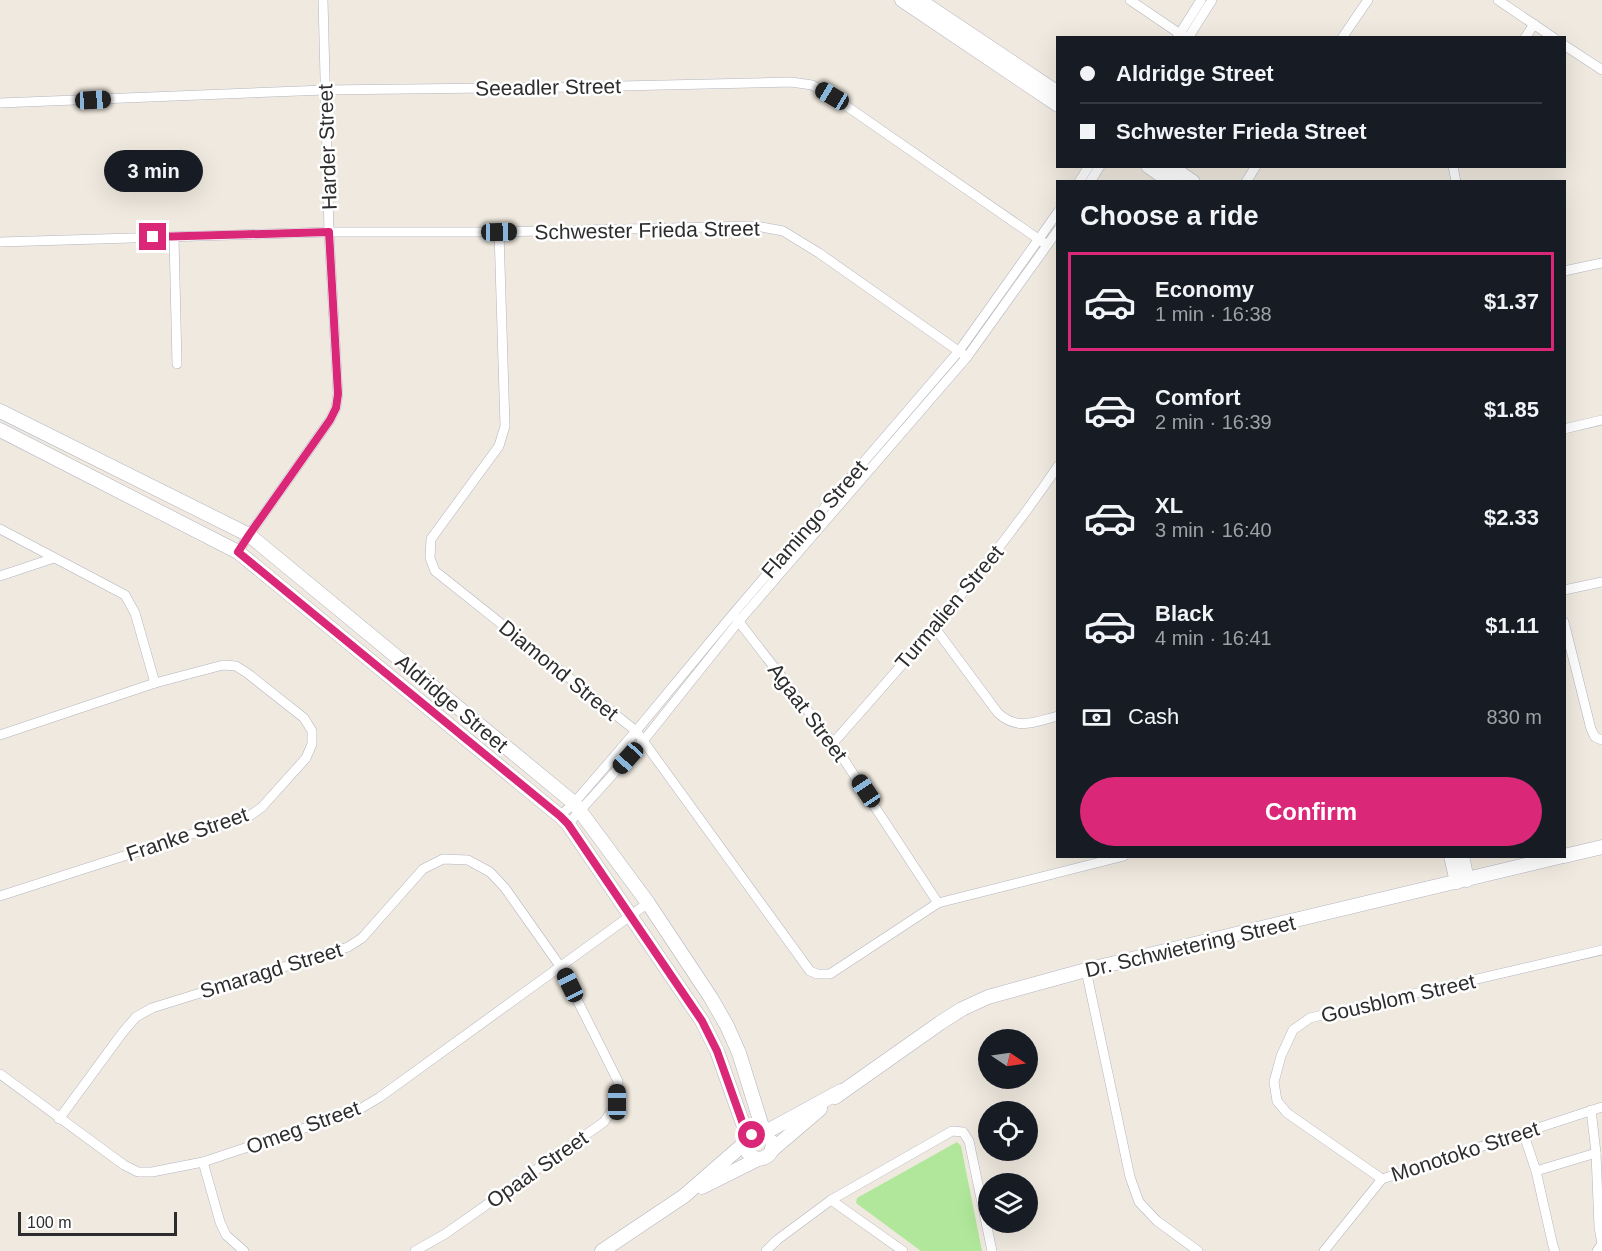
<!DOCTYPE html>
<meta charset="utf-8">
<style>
body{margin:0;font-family:Arial,sans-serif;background:#242831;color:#f1f3f6;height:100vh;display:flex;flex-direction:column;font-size:22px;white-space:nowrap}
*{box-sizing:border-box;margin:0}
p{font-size:20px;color:#9ea1a6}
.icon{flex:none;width:33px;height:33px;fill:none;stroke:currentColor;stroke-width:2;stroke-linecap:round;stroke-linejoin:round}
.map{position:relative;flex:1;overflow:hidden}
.panel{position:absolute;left:1056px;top:180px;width:510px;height:678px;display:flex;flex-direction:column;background:#171b24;border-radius:0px;box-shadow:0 6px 24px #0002}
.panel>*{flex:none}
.top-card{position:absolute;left:1056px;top:36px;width:510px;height:132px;border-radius:0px;box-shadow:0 6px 24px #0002;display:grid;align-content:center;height:132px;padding:0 24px;background:#171b24}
.needle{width:39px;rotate:103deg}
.fabs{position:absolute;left:978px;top:1029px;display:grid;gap:12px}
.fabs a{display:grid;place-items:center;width:60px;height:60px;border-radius:50%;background:#171b24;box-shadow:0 6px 24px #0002;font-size:30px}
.scale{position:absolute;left:18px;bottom:15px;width:159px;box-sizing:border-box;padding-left:6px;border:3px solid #2d2d2d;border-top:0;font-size:16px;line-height:21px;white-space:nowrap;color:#2d2d2d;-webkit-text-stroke:4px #fff;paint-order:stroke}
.end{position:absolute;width:27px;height:27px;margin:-14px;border:8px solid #db2777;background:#fff;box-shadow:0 0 0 3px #fff}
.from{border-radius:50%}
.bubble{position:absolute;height:42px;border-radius:21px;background:#171b24;box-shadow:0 6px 24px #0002;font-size:20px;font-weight:800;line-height:42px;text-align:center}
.car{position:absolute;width:18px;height:36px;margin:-18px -9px;border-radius:8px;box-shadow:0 0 4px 2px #0007;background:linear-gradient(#222 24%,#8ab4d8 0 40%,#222 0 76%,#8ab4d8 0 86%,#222 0)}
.top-card b{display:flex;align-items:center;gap:21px;height:57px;font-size:22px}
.top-card b+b{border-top:2px solid #363941}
.top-card i{width:15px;height:15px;background:#f1f3f6}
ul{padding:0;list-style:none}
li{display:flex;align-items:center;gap:18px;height:99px;margin:0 12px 9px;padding:0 12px;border:3px solid transparent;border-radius:0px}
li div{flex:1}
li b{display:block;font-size:22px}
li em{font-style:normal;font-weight:800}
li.current{border-color:#db2777}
li>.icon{width:54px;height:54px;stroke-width:1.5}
h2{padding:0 24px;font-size:27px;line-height:72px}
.pay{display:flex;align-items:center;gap:15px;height:66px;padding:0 24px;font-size:22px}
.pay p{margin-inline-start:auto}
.button{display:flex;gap:12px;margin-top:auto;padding:12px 24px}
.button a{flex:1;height:69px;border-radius:36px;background:#db2777;color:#fff;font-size:24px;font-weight:800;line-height:69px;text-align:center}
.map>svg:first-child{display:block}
.green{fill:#b0e79a}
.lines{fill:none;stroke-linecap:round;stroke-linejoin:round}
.street-casing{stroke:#b3b4c1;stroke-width:10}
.secondary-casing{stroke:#b3b4c1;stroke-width:15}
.street{stroke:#fff;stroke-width:9}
.secondary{stroke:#fff;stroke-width:14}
.route{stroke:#db2777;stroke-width:8}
.labels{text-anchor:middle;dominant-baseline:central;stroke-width:5;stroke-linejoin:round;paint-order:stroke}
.street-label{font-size:21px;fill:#2d2d2d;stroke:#fff}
</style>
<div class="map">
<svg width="1602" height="1251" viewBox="0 0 1602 1251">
<rect width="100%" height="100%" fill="#efe9df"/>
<polygon class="green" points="957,1142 961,1146 982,1251 921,1251 856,1203 857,1198"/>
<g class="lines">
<g class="street-casing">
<g id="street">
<polyline points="1130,0 1186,38"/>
<polyline points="1498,0 1554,38"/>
<polyline points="1177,38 1201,0"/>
<polyline points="1188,38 1212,0"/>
<polyline points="1342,38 1368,0"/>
<polyline points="1525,38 1534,24"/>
<polyline points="1564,45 1602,70"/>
<polyline points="0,103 325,90 576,87 791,82 812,85 832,96 1047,245"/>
<polyline points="1453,166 1456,182"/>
<polyline points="1079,182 1089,166"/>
<polyline points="1090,182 1100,166"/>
<polyline points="1246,182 1256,166"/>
<polyline points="499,232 505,426 499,446 431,539 430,558 435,571 636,731 810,971 817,974 830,974 938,903 1124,856"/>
<polyline points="174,237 177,364"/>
<polyline points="0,242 329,232 499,232 756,226 783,231 819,253 967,357"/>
<polyline points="1564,271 1602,263"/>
<polyline points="1564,429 1602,420"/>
<polyline points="0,529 125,595 135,613 155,683"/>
<polyline points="238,552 249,535 330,420 336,408 338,394 329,232 323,0"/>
<polyline points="0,576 54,558"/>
<polyline points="1564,590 1602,582"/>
<polyline points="736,618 833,743 938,903"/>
<polyline points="1564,622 1591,729 1595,737 1602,740"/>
<path d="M 935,628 L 998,713 C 1018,731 1034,722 1058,716"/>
<polyline points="0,735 155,683 223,665 236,666 247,673 304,718 312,731 312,744 306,758 262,807 251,815 0,896"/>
<path d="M 833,743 C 912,654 991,565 1058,466"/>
<polyline points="560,816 574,803 636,731 733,614 959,351 1058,212"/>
<polyline points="568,824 644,740 739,621 967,357 1058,230"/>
<polyline points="1086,970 1130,1177 1139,1202 1157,1221 1198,1251"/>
<polyline points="0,1074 124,1165 138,1172 152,1172 203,1162 335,1118 360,1109 380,1097 648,903"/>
<polyline points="1591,1110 1596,1153"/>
<polyline points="59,1119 123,1032 136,1017 152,1008 348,947 362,938 423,869 443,859 468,860 490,872 505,888 560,966 618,1081 617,1103 604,1122 445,1234 415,1251"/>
<polyline points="1523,1132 1536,1171 1553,1246 1555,1251"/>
<polyline points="203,1162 220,1222 226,1235 244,1251"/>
<polyline points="1536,1171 1596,1153 1599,1227 1602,1244 1597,1251"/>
<polyline points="1382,1179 1287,1113 1277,1101 1274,1082 1281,1056 1293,1030 1310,1018 1602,950"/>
<polyline points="831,1200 952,1131 963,1132 969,1141 992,1251"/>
<polyline points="766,1251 777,1240 831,1200 903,1251"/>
<polyline points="1324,1251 1382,1179 1602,1107"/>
</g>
</g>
<g class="secondary-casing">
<g id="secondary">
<polyline points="902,0 1058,105"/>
<polyline points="919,0 1058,93"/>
<polyline points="1148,166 1171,182"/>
<polyline points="1170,166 1193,182"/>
<polyline points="0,411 249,535 574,803 648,903 711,998 727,1026 739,1053 764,1133 841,1091"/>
<polyline points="0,430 238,552 560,816 568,824 702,1021 717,1051 748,1138"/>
<polyline points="1451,856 1457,882"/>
<polyline points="1462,856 1467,880"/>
<polyline points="1564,856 1602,847"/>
<polyline points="835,1097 940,1023 962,1009 988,997 1086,970 1563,856"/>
<path d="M 750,1136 C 743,1145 746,1156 758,1159"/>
<polyline points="772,1150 820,1109"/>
<path d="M 702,1187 L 758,1159 C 768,1158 774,1152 772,1142"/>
<polyline points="602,1251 684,1196 746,1142"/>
</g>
</g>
<use href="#street" class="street"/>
<use href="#secondary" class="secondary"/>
</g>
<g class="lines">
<polyline class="route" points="153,237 329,232 338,394 336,408 330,420 249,535 238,552 560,816 568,824 702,1021 717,1051 748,1138 752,1135"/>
</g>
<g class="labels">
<g class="street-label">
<text transform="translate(548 87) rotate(-1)">Seeadler Street</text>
<text transform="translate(327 147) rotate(-92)">Harder Street</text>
<text transform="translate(647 230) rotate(-1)">Schwester Frieda Street</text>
<text transform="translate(814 519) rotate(-49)">Flamingo Street</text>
<text transform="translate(949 607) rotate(-50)">Turmalien Street</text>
<text transform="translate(559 670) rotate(39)">Diamond Street</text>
<text transform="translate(452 703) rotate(40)">Aldridge Street</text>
<text transform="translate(808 712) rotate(53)">Agaat Street</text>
<text transform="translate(187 834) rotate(-19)">Franke Street</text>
<text transform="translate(1190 946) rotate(-13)">Dr. Schwietering Street</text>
<text transform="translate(271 970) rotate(-17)">Smaragd Street</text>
<text transform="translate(1398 998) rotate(-13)">Gousblom Street</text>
<text transform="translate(303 1127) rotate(-20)">Omeg Street</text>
<text transform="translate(1465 1151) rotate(-18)">Monotoko Street</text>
<text transform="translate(537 1169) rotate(-35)">Opaal Street</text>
</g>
</g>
</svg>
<div class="fabs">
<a><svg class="needle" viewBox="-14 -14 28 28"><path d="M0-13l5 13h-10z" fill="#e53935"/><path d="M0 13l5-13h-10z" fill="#9ea1a6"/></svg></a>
<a><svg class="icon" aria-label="locate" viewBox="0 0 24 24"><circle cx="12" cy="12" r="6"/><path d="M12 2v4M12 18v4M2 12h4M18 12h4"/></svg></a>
<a><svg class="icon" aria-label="layers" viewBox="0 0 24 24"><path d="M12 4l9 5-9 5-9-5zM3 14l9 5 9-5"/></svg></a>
</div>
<div class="scale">100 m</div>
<i class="end from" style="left:752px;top:1135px"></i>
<i class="end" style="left:153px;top:237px"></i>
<div class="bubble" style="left:104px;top:150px;width:99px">3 min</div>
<i class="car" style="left:832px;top:96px;rotate:301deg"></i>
<i class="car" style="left:93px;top:100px;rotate:87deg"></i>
<i class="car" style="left:499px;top:232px;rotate:89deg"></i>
<i class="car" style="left:628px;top:758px;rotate:222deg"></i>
<i class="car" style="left:866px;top:791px;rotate:326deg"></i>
<i class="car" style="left:570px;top:985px;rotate:334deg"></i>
<i class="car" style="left:617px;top:1102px;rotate:0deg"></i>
<div class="top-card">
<b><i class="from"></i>Aldridge Street</b>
<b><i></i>Schwester Frieda Street</b>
</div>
<section class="panel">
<h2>Choose a ride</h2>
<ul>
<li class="current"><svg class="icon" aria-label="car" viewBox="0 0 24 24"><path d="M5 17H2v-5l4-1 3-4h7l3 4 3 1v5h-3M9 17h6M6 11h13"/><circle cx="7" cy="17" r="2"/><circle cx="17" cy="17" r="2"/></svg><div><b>Economy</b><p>1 min · 16:38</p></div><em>$1.37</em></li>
<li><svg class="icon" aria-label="car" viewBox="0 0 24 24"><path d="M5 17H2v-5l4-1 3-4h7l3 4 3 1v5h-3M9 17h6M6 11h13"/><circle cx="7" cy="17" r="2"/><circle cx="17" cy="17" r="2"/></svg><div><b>Comfort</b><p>2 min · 16:39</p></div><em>$1.85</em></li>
<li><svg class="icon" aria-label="car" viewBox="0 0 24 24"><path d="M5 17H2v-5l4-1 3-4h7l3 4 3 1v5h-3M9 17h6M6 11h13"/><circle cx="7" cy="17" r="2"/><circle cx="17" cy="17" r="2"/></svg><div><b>XL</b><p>3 min · 16:40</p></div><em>$2.33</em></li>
<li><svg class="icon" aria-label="car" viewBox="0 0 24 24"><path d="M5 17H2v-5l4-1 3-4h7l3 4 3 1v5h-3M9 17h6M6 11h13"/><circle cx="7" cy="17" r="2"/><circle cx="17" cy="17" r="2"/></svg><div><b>Black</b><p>4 min · 16:41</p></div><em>$1.11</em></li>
</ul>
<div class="pay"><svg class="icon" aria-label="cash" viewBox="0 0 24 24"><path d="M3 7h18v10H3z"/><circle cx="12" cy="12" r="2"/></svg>Cash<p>830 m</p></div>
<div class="button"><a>Confirm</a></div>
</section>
</div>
